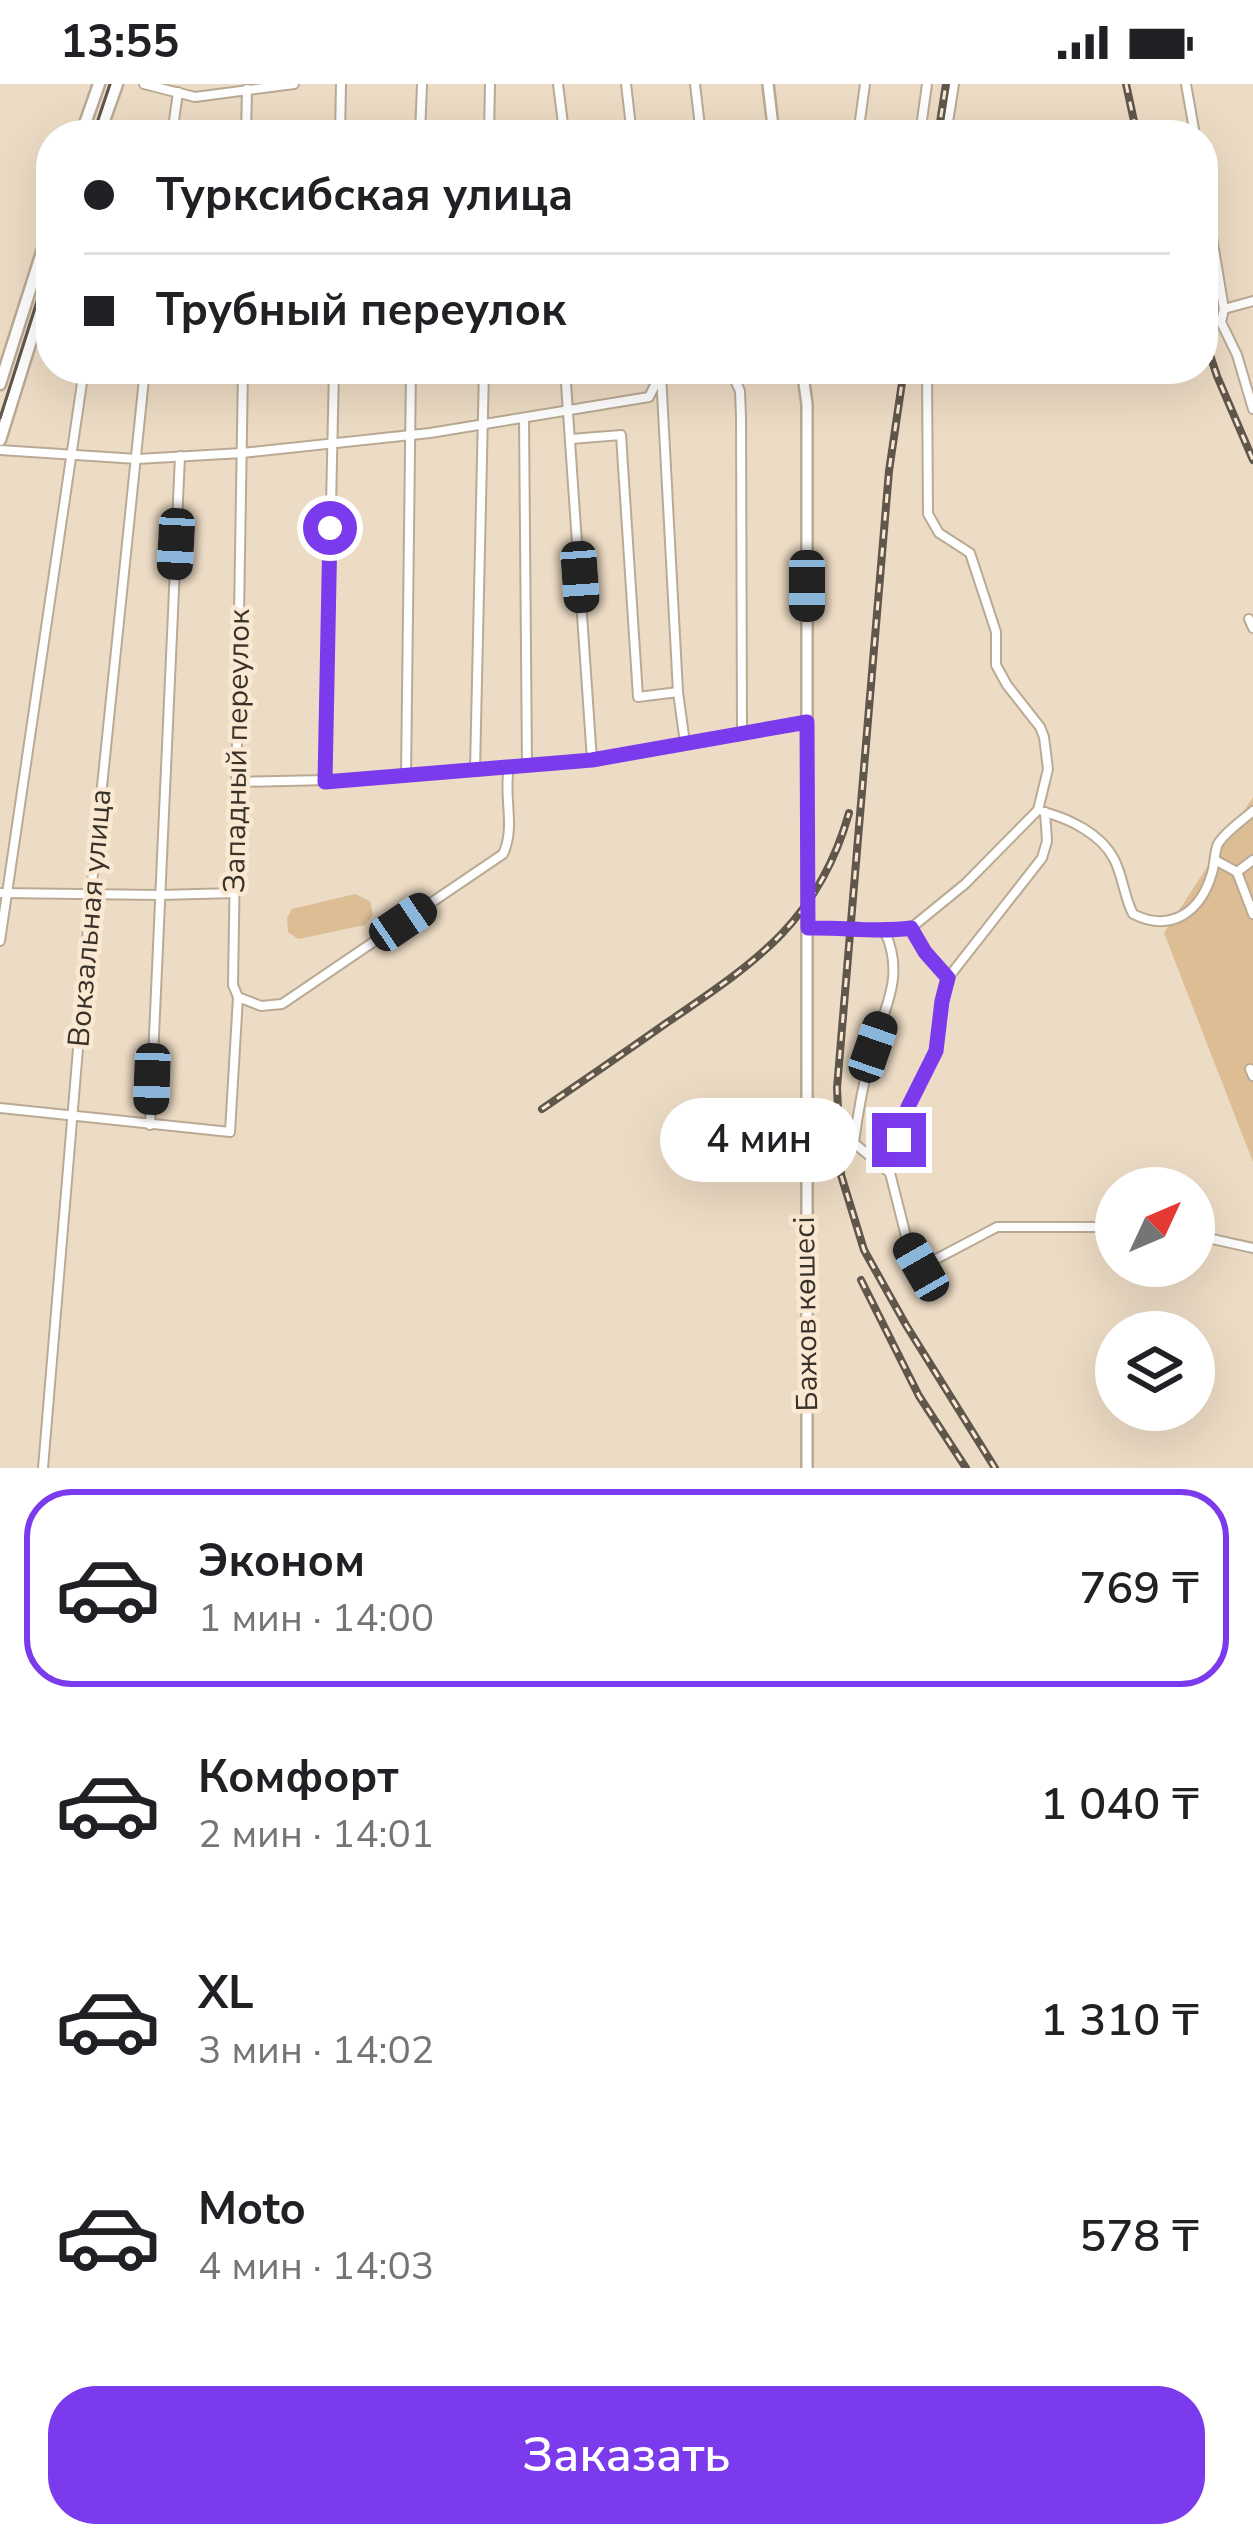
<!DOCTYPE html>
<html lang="ru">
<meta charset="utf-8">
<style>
body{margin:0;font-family:"Nunito Sans",sans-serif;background:#f2f2f2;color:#202124;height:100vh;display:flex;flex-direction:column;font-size:45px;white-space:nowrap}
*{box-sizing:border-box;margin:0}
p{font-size:39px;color:#757577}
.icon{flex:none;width:66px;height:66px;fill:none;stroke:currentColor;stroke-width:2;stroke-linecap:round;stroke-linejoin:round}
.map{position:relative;height:1384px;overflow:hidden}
.drawer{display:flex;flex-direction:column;background:#fff;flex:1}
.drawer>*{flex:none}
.guide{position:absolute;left:36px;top:36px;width:1182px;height:264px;border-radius:48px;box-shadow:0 12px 48px #0002;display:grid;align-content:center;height:264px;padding:0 48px;background:#fff}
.needle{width:78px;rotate:46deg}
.tools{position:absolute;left:1095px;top:1083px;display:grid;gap:24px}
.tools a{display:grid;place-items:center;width:120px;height:120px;border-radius:50%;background:#fff;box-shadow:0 12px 48px #0002;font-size:60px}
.end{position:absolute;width:54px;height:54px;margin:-27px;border:15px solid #7c3aed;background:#fff;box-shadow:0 0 0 6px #fff}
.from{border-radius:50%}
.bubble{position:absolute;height:84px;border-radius:42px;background:#fff;box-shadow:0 12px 48px #0002;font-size:39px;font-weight:600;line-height:84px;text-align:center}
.car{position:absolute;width:36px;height:72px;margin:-36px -18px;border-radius:15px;box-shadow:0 0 9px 3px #0007;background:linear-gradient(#222 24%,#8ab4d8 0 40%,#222 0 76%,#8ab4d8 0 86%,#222 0)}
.guide b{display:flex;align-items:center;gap:42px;height:114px;font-size:45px}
.guide b+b{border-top:3px solid #e0e0e0}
.guide i{width:30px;height:30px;background:#202124}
ul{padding:21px 0 0;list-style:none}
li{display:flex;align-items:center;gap:36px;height:198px;margin:0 24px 18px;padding:0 24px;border:6px solid transparent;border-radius:48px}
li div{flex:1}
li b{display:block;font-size:45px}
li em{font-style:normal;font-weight:600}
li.selected{border-color:#7c3aed}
li>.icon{width:108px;height:108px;stroke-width:1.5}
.button{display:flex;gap:24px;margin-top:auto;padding:24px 48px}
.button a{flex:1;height:138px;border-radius:48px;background:#7c3aed;color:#fff;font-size:48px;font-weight:600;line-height:138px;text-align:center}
.status{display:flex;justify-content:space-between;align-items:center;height:84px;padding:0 60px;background:#fff;direction:ltr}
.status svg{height:33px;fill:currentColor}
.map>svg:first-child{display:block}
.garden{fill:#dcbd94}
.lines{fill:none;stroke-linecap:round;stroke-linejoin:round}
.minor-casing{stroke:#baaa94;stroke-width:12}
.major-casing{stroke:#baaa94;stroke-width:14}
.highway-casing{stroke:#baaa94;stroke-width:15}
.minor{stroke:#fff;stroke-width:8}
.major{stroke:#fff;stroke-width:9}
.highway{stroke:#fff;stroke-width:10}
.tram{stroke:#60574c;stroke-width:3}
.rail-casing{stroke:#60574c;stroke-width:8}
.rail{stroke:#fae9d2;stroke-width:3;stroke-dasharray:9;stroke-linecap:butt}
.route{stroke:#7c3aed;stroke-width:15}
.labels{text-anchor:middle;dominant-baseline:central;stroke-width:9;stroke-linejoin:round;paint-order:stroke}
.street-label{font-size:30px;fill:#39322a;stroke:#fae9d2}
</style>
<div class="status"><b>13:55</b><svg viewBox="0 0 49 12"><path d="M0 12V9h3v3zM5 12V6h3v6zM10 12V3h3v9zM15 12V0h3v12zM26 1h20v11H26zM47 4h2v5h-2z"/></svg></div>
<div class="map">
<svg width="1253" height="1384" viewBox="0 0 1253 1384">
<rect width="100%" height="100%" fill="#eddcc5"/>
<g class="garden">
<polygon points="1253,713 1253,1078 1164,849"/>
<polygon points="355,810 370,817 373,831 365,841 298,855 288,848 287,834 292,825"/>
</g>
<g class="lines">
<g class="minor-casing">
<g id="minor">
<polyline points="144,0 195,13 294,0"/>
<polyline points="558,0 563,40 561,51"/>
<polyline points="626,0 632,51"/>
<polyline points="695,0 701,51"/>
<polyline points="1186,0 1195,51"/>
<polyline points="172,51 178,8"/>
<polyline points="246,51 247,5"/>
<polyline points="340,51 341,0"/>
<polyline points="420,51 422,0"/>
<polyline points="489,51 490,0"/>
<polyline points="858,51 865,0"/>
<polyline points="920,51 927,0"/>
<polyline points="946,51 954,0"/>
<polyline points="1203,99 1224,225 1221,238 1237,271 1253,325"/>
<polyline points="1224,225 1253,217"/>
<polyline points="565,285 592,676"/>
<polyline points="730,285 740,307 741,333 742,648"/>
<polyline points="661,290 678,608 685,659"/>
<polyline points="524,334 527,682"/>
<polyline points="571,355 621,351 638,613 678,608"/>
<polyline points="0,366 137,375 242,369 430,349 649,313 663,285"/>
<polyline points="1249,535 1253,544"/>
<polyline points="475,686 484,285"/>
<polyline points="406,693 411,285"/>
<polyline points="325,697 334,285"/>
<polyline points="237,698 373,695 592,676 807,639"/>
<path d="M 1044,728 C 1070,735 1101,750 1114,775 C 1123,792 1124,813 1133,830 C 1171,849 1201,828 1212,789 C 1215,781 1214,768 1218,760 C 1225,748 1243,736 1253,727"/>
<polyline points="1215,776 1237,788 1253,776"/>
<polyline points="1237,788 1253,830"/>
<polyline points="0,809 160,811 235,809"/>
<polyline points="808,844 851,843 885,848 911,844 965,800 1038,726 1048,685 1044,653 1040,643 1007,601 996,581 996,548 970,469 939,449 928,430 927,285"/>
<polyline points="911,844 925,868 948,894"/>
<path d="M 885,848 C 905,892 885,923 872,966 C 864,996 858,1027 854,1059 L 890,1089 L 908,1160 L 921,1183 L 997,1143 L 1116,1143"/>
<polyline points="0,857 84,285"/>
<path d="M 238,913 L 261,922 L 282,920 L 503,770 C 516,743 503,713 509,683"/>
<polyline points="1250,985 1253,992"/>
<polyline points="0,1024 230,1048 238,913 233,901 243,285"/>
<polyline points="150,1041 180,372"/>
<polyline points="890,1089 909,1023 936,967 942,918 948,894 1042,774 1047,757 1045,728"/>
<polyline points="1194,1151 1253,1164"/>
<polyline points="43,1384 91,809 145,285"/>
</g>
</g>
<g class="major-casing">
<g id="major">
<polyline points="768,0 774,51"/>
<polyline points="802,285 807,320 807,1384"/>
</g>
</g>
<g class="highway-casing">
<g id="highway">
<polyline points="81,51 99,0"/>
<polyline points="99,51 117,0"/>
<polyline points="0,300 51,140"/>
<polyline points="0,356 51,192"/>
</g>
</g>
<use href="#minor" class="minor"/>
<use href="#major" class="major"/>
<use href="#highway" class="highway"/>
<g class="tram">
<polyline points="93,51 110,0"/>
<polyline points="0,334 51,174"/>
</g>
<g class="rail-casing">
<g id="rail">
<polyline points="1126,0 1137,51"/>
<polyline points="938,51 946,0"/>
<polyline points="1203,250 1217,292 1253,376"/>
<polyline points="904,285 889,387 837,1004 841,1091 864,1166 906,1241 995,1384"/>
<path d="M 542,1025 C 583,997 624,969 665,940 C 753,880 818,839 849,729"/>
<polyline points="861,1196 919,1312 966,1384"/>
</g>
</g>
<use href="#rail" class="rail"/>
</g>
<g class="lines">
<path class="route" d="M 330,444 L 325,698 L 592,676 L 807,638 L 808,844 C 843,843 877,849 911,844 L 925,868 L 948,894 L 942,917 L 936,967 L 908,1023 L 899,1056"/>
</g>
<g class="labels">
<g class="street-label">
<text transform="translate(237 667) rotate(-89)">Западный переулок</text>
<text transform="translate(90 834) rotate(-85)">Вокзальная улица</text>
<text transform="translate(806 1230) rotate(-91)">Бажов көшесі</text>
</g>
</g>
</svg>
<div class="tools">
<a><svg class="needle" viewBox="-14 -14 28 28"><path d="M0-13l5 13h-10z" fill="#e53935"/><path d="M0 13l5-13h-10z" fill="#757577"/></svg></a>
<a><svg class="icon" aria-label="layers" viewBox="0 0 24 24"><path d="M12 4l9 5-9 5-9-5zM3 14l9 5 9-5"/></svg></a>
</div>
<i class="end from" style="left:330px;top:444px"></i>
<i class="end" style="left:899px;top:1056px"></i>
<div class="bubble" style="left:660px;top:1014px;width:198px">4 мин</div>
<i class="car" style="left:176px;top:460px;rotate:183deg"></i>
<i class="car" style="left:580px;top:493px;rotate:176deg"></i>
<i class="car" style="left:807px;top:502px;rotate:180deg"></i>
<i class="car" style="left:403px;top:838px;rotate:56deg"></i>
<i class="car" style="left:873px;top:963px;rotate:19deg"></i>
<i class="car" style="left:152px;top:995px;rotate:182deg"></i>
<i class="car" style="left:921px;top:1183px;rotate:330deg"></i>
<div class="guide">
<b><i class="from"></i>Турксибская улица</b>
<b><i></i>Трубный переулок</b>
</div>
</div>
<section class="drawer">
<ul>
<li class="selected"><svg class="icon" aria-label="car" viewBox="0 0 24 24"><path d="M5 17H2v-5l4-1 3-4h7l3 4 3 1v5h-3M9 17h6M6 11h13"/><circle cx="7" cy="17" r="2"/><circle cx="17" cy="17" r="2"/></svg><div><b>Эконом</b><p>1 мин · 14:00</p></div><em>769 ₸</em></li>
<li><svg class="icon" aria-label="car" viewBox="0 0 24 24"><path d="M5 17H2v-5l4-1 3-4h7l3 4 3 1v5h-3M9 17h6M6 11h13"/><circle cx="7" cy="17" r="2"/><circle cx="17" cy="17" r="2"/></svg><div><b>Комфорт</b><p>2 мин · 14:01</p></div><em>1 040 ₸</em></li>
<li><svg class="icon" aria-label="car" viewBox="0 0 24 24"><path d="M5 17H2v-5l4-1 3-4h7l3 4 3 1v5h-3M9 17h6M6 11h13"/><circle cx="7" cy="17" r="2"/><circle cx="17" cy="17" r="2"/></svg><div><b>XL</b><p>3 мин · 14:02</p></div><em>1 310 ₸</em></li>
<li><svg class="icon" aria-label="car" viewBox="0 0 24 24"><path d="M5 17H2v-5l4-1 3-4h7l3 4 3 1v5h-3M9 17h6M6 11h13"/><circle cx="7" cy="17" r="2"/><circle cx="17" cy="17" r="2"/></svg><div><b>Moto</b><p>4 мин · 14:03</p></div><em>578 ₸</em></li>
</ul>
<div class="button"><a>Заказать</a></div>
</section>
